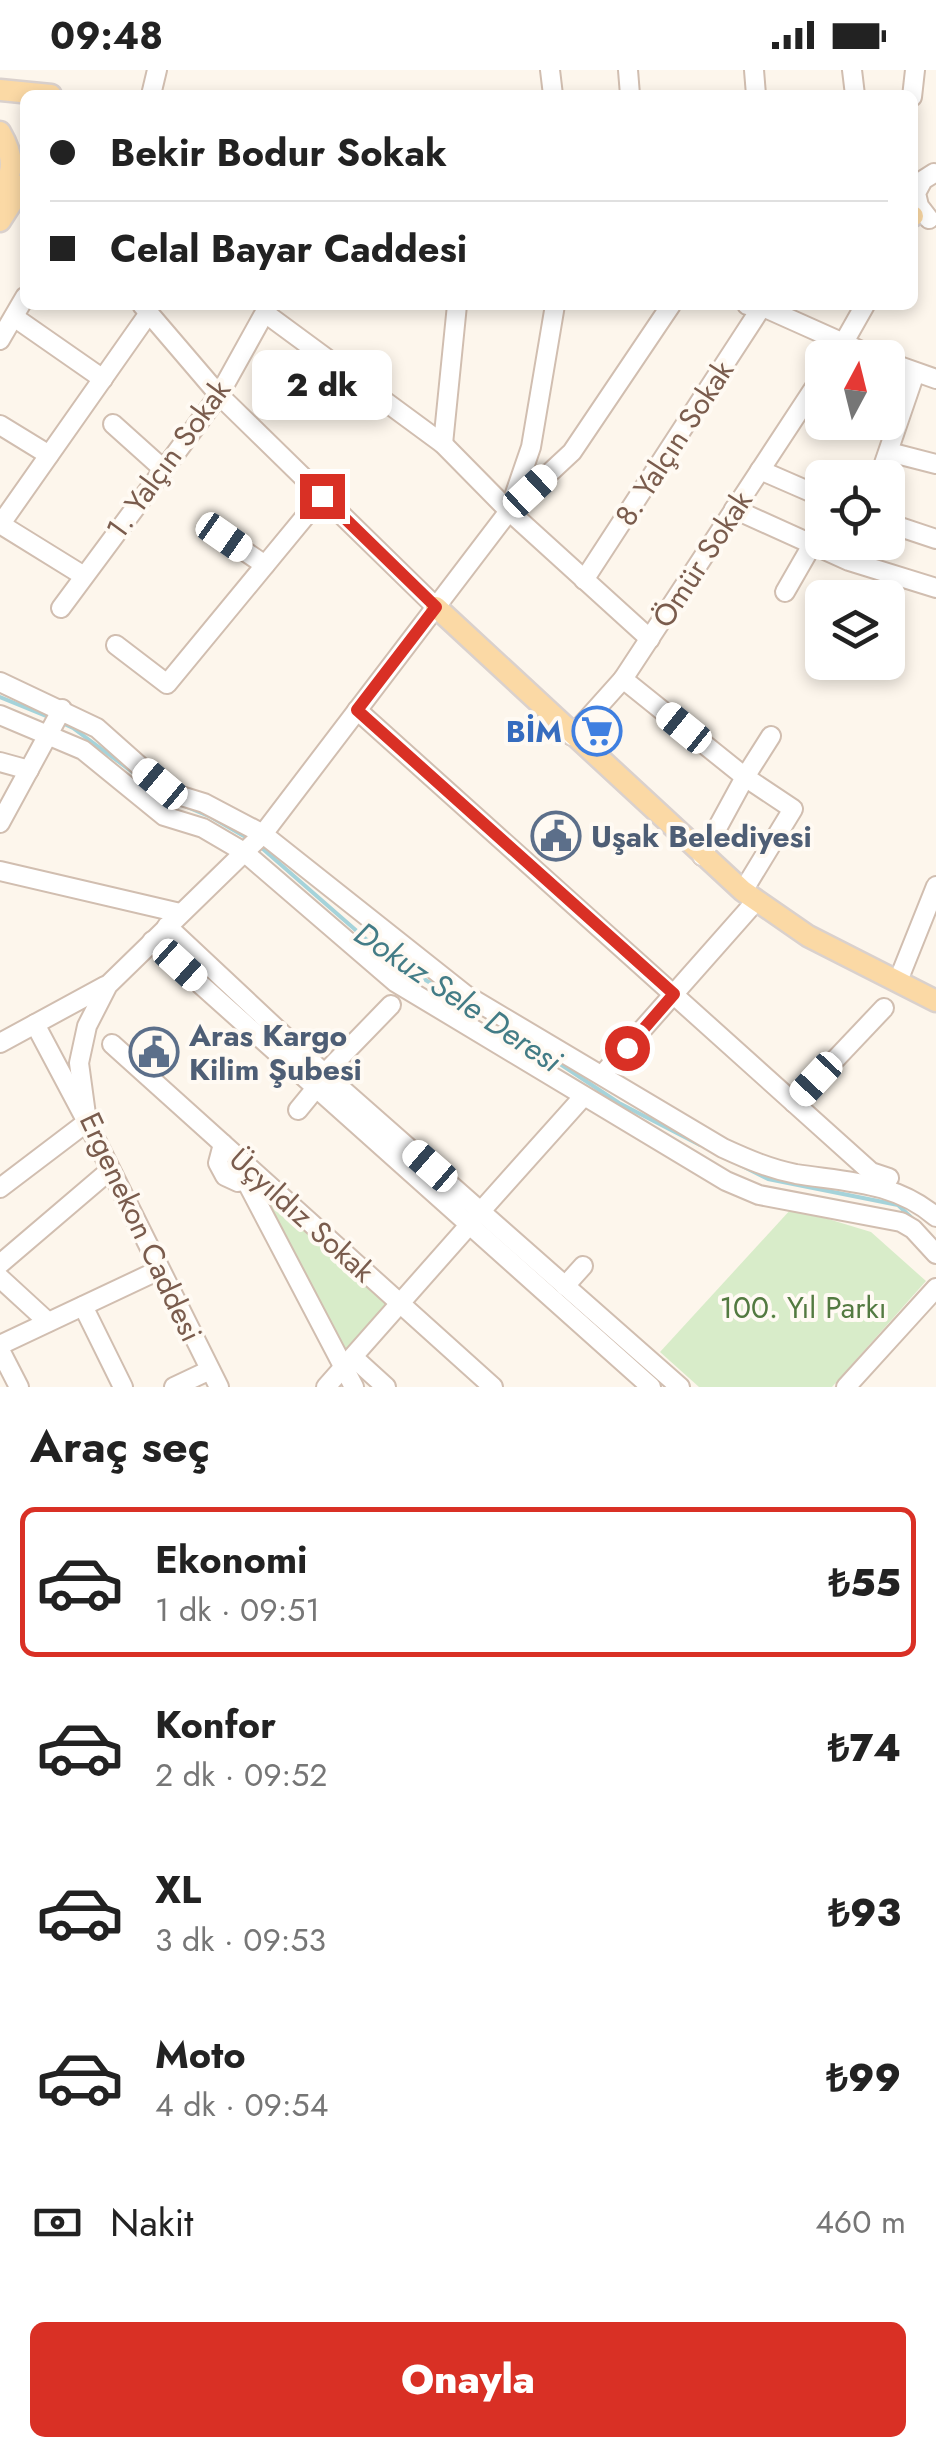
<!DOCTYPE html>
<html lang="tr">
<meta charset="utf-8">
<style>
body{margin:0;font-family:Jost,sans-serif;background:#f2f2f2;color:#222;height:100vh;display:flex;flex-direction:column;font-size:38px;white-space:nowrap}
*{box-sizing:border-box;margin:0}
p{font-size:32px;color:#767676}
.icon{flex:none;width:55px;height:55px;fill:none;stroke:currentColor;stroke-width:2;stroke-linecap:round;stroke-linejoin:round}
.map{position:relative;height:1317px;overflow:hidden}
.drawer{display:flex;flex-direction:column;background:#fff;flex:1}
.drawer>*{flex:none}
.guide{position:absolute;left:20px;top:20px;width:898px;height:220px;border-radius:15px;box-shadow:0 5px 15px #0003;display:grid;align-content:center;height:220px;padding:0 30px;background:#fff}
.needle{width:65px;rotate:7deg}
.fabs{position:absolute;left:805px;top:270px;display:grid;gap:20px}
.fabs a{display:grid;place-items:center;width:100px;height:100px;border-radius:15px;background:#fff;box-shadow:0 5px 15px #0003;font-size:50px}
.end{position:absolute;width:45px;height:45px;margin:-22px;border:12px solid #d93025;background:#fff;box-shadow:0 0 0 5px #fff}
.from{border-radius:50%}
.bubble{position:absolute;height:70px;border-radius:15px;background:#fff;box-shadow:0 5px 15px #0003;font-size:32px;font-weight:800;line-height:70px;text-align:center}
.car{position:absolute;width:30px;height:60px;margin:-30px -15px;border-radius:12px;box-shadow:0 0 8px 2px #0007;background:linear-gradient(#fff 24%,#345 0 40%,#fff 0 76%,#345 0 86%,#fff 0)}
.guide b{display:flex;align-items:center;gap:35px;height:95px;font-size:38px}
.guide b+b{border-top:2px solid #e0e0e0}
.guide i{width:25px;height:25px;background:#222}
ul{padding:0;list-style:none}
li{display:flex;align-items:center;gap:30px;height:150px;margin:0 20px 15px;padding:0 10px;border:5px solid transparent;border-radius:15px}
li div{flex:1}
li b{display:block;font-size:38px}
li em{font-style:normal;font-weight:800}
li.on{border-color:#d93025}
li>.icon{width:90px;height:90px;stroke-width:1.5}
h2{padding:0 30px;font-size:45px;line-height:120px}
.pay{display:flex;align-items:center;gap:25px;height:110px;padding:0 30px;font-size:38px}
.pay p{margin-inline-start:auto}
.primary-button{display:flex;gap:20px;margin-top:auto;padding:20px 30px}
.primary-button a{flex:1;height:115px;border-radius:15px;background:#d93025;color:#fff;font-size:40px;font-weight:800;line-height:115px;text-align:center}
.status{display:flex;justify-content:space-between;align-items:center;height:70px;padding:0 50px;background:#fff;direction:ltr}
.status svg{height:28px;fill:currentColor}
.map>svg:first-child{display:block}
.green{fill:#d8ecc9}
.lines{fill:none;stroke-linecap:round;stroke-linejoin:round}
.stream{stroke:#a5d3da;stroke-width:4}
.minor-casing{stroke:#d1beb0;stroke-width:22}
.major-casing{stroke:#dad1cd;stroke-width:25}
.minor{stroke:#fff;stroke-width:18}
.major{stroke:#fbd9a5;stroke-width:20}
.route{stroke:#d93025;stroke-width:12}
.labels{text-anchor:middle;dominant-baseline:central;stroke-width:8;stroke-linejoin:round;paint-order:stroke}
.street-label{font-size:30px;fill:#7a5c4d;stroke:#fffaf3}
.shop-label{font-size:30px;font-weight:bold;fill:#366cbe;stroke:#fffaf3;text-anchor:end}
.service-label{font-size:30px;font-weight:bold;fill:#4e5e75;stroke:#fffaf3;text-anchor:start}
.park-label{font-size:30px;fill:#537a41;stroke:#fffaf3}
.water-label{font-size:32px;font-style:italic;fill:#437c86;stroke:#fffaf3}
</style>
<div class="status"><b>09:48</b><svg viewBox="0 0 49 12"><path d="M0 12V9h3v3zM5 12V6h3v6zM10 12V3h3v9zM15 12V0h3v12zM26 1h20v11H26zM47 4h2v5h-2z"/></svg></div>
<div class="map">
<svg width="936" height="1317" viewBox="0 0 936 1317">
<rect width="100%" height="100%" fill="#fdf6ec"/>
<g class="green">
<polygon points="256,1113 392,1229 345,1283"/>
<polygon points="792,1138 871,1162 926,1211 832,1317 699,1317 660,1282"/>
</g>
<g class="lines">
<g class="stream">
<polyline points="0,627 51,648"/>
<polyline points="60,652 73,658 138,706"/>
<polyline points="170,730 211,747 249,769"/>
<polyline points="263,779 383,884 460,931"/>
<polyline points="507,959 619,1033 700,1075"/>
<polyline points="740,1095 768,1109 898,1135 914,1150"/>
</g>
<g class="minor-casing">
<g id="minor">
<polyline points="550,0 553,25"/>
<polyline points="628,0 630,25"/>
<polyline points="754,0 756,25"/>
<polyline points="852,0 855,25"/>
<polyline points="151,25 157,0"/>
<polyline points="912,27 915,0"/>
<polyline points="929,149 919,136 916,123 923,110 934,103"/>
<polyline points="142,235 219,325 436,537"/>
<polyline points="747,235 763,237 877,288"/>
<polyline points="265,243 443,374 509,441 650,569"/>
<polyline points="14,247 103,309"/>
<polyline points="0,270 25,227"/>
<polyline points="835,288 865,235"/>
<polyline points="888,292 936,309"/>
<polyline points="113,354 162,398"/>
<polyline points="0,355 49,385"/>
<polyline points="443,374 457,235"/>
<polyline points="889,382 936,394"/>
<polyline points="760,400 822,427"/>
<polyline points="879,408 915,303"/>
<polyline points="513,437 572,382 671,235"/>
<polyline points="734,439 849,491 936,518"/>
<polyline points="888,453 936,469"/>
<polyline points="0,454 84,506"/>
<polyline points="0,455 149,243"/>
<polyline points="224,467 265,495"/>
<polyline points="584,510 763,235"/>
<polyline points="785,522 812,475"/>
<polyline points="61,538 219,325 269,235"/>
<polyline points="116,575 167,614 322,426"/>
<polyline points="623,609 745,707 793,739 743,821"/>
<path d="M 0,612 L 97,658 L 160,714 L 178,725 L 204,733 L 263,764 L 466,925 L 723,1078 C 747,1089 770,1099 796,1104 C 847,1112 896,1112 936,1147"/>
<polyline points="357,640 871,1102 889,1108"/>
<polyline points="0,645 83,680 164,746 203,758 244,782 395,912 726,1111 759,1125 901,1152 913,1159 936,1184"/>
<polyline points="572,666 623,609 822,306"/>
<polyline points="0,692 29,700"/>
<polyline points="0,753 62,639"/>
<polyline points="702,786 745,707 771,666"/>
<polyline points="0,801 180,843"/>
<polyline points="167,856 327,1006 680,1317"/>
<polyline points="152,871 651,1317"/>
<polyline points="898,911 936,816"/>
<polyline points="0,973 105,916"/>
<polyline points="112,974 493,1317"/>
<polyline points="325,1003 391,935"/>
<polyline points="603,1004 756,831"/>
<polyline points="794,1033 884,938"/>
<polyline points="298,1040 316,1018"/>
<polyline points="223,1074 218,1093 225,1106 238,1112 256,1106"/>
<polyline points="246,1111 354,1317"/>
<polyline points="0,1118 87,1052 35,954"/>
<polyline points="481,1141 583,1027"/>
<polyline points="0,1194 109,1101"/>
<polyline points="0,1208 48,1252"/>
<polyline points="565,1216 583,1196"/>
<polyline points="83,1236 123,1317"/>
<polyline points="0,1275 159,1200"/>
<polyline points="0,1280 19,1317"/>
<polyline points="353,1287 386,1317"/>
<polyline points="174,1317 210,1300"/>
<polyline points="219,1317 87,1052 79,993 87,956 108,915 263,764 509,441 531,377 555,235"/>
<polyline points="326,1317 471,1153"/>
<polyline points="846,1317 936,1218"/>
</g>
</g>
<g class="major-casing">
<g id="major">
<polyline points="0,20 51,25"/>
<path d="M 0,62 C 14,86 15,101 0,125"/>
<polyline points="912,146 913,146"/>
<polyline points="0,151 23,115"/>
<polyline points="436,537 743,821 808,866 936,931"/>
</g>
</g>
<use href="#minor" class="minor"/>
<use href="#major" class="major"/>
</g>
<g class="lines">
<polyline class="route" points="322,426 436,537 357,640 674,924 627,978"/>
</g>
<defs>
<g id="supermarket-ring" transform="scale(2.5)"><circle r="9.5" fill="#fffaf3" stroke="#3f7fe0" stroke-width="1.5"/><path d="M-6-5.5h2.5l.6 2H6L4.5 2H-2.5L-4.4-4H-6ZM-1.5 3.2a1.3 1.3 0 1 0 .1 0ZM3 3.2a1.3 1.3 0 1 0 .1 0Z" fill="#3f7fe0"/></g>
<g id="civic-ring" transform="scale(2.5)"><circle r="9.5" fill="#fffaf3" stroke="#5c6f8a" stroke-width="1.5"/><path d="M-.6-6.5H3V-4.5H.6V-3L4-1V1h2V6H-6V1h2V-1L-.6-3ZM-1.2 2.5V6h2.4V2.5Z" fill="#5c6f8a"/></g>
</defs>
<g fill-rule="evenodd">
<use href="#supermarket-ring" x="597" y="661"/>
<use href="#civic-ring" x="556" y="766"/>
<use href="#civic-ring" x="154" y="982"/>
</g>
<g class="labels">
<g class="street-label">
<text transform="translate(674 373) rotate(-57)">8. Yalçın Sokak</text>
<text transform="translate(168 389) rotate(-54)">1. Yalçın Sokak</text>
<text transform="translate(702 489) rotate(-57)">Ömür Sokak</text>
<text transform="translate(302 1145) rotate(42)">Üçyıldız Sokak</text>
<text transform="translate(141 1157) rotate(65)">Ergenekon Caddesi</text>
</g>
<g class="shop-label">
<text x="562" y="661">BİM</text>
</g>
<g class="service-label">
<text x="591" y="766">Uşak Belediyesi</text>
<text x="189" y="965">Aras Kargo<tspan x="189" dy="34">Kilim Şubesi</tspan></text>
</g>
<g class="park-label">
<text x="803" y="1237">100. Yıl Parkı</text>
</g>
<g class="water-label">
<text transform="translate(458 927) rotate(34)">Dokuz Sele Deresi</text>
</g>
</g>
</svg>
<div class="fabs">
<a><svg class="needle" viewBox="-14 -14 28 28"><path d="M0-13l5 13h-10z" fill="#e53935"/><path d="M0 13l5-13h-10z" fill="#767676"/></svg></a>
<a><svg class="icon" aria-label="locate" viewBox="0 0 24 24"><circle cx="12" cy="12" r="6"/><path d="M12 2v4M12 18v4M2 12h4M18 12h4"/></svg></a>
<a><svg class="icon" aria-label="layers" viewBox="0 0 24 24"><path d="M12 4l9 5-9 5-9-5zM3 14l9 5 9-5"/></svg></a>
</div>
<i class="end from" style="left:627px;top:978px"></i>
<i class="end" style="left:322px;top:426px"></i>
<div class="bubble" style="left:252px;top:280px;width:140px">2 dk</div>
<i class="car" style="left:530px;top:421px;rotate:47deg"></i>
<i class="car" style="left:224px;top:467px;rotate:125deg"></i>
<i class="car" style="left:684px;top:658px;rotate:309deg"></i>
<i class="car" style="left:160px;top:714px;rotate:310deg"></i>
<i class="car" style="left:180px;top:895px;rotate:132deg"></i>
<i class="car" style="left:816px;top:1009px;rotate:223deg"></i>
<i class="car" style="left:430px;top:1096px;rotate:311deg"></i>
<div class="guide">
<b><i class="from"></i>Bekir Bodur Sokak</b>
<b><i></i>Celal Bayar Caddesi</b>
</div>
</div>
<section class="drawer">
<h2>Araç seç</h2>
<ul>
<li class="on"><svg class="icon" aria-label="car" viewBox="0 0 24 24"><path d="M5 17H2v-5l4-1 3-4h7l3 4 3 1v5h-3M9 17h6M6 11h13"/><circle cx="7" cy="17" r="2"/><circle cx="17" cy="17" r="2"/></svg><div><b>Ekonomi</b><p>1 dk · 09:51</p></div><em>₺55</em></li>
<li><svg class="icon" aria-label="car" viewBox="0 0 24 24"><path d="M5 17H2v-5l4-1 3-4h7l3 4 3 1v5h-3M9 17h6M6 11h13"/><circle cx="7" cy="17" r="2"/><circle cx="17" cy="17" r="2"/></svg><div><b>Konfor</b><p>2 dk · 09:52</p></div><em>₺74</em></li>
<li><svg class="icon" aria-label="car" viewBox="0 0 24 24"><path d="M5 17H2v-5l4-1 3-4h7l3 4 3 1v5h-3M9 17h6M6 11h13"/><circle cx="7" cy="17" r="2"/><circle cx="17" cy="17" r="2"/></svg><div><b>XL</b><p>3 dk · 09:53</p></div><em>₺93</em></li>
<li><svg class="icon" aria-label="car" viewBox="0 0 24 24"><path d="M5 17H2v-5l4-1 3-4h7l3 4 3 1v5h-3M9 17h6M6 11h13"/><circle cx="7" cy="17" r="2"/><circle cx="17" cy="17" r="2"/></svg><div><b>Moto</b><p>4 dk · 09:54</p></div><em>₺99</em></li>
</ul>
<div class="pay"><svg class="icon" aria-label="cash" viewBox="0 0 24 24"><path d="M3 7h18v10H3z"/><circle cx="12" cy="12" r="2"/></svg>Nakit<p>460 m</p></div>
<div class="primary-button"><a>Onayla</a></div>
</section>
